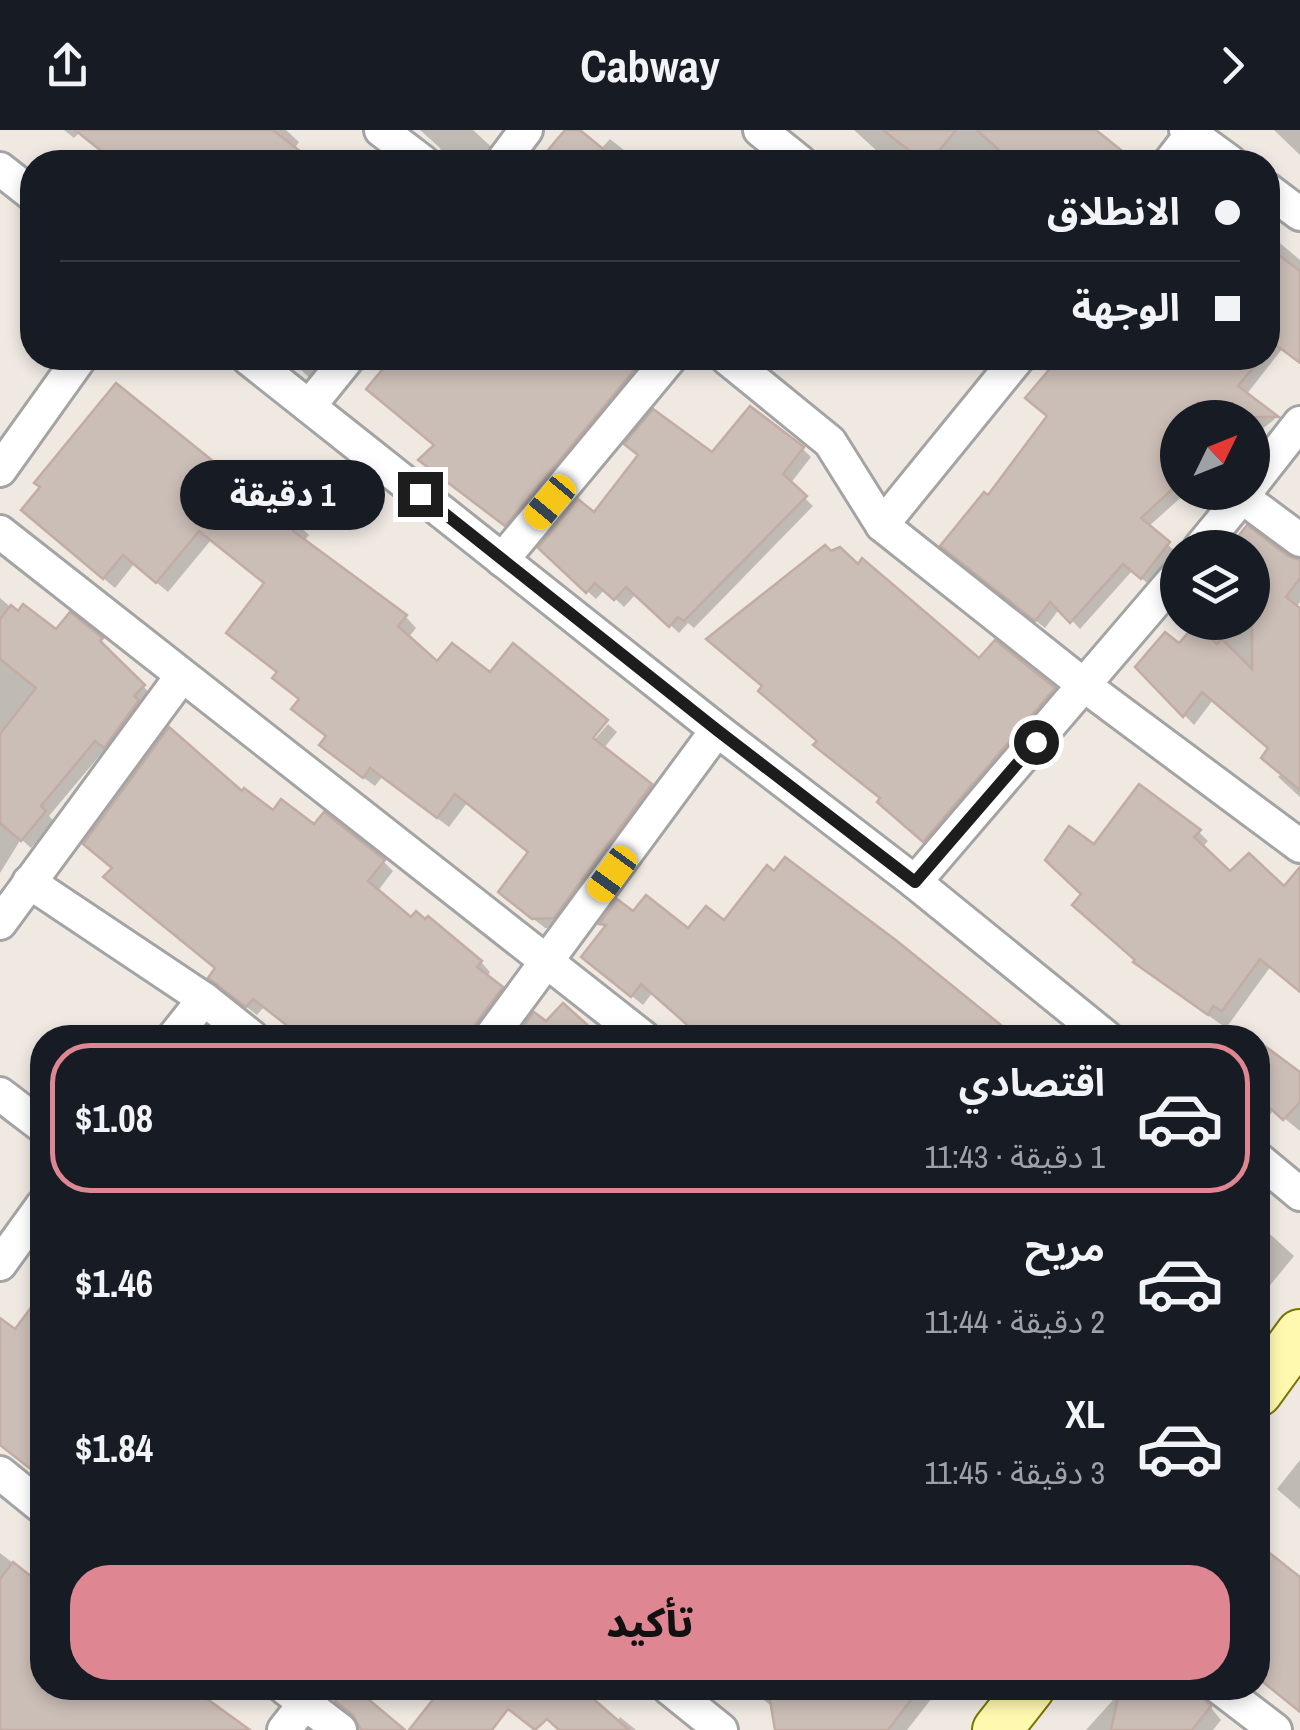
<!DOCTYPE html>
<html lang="ar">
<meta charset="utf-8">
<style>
body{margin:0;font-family:"Archivo Narrow","Noto Sans Arabic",sans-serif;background:#20242c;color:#f1f3f6;direction:rtl;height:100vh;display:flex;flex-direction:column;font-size:38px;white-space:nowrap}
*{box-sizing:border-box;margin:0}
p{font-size:32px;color:#9ea1a6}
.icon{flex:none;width:55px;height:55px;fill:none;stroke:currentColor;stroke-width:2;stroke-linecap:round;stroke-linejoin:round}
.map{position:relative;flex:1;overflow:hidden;direction:ltr}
.side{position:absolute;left:30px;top:895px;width:1240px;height:675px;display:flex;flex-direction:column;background:#171b24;border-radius:40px;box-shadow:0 5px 15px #0003;direction:rtl}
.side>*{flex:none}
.guide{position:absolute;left:20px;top:20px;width:1260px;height:220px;border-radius:40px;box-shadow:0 5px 15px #0003;direction:rtl;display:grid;align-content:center;height:220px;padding:0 40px;background:#171b24}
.needle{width:65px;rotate:47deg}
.controls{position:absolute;left:1160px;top:270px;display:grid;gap:20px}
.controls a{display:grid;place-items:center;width:110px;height:110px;border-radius:50%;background:#171b24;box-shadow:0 5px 15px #0003;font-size:50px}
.end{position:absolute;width:45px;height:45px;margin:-22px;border:12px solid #1d1d1d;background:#fff;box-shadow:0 0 0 5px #fff}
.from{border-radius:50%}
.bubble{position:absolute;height:70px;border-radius:35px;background:#171b24;box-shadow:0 5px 15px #0003;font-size:32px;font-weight:800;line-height:70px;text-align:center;direction:rtl}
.car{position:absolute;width:30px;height:60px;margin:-30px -15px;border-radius:12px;box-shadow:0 0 8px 2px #0007;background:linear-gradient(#f5c518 24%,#345 0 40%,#f5c518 0 76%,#345 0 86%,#f5c518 0)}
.guide b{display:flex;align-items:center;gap:35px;height:95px;font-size:38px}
.guide b+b{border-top:2px solid #363941}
.guide i{width:25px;height:25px;background:#f1f3f6}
ul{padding:18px 0 0;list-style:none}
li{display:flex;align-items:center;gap:30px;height:150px;margin:0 20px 15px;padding:0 20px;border:5px solid transparent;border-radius:40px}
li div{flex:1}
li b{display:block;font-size:38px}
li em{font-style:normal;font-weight:800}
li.on{border-color:#df8693}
li>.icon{width:90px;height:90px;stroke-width:1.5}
.primary-button{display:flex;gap:20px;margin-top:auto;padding:20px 40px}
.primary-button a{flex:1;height:115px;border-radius:40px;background:#df8693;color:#111;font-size:40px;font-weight:800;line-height:115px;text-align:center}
header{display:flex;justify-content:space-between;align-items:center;height:130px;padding:0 40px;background:#171b24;font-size:45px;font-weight:800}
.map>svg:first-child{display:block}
.shadow{fill:#0003}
.building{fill:#cbbeb7;stroke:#c2aca3;stroke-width:2.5}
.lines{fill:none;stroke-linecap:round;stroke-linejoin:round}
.street-casing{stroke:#a4a4a4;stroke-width:38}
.secondary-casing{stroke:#787500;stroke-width:52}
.street{stroke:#fff;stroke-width:32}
.secondary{stroke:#fff9b0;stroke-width:48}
.route{stroke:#1d1d1d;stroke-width:12}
</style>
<header><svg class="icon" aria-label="forward" viewBox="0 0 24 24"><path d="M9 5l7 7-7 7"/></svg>Cabway<svg class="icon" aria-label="share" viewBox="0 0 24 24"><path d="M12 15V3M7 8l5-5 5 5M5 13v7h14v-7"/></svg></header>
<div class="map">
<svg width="1300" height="1600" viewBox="0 0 1300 1600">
<rect width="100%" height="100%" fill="#efe9e2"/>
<g class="shadow">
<polygon points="64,0 286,0 299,12 294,19 310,32 108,32 111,28 79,3 74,8"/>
<polygon points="420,0 473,0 499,24 493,32 445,32 440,18"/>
<polygon points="573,0 600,20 610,9 639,32 560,32 554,26"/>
<polygon points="854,0 1093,0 1132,32 889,32"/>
<polygon points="1274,0 1300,0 1300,25"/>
<polygon points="1268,103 1300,130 1300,233 1282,219 1246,265 1275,289 1252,307 1252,288 1178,288 1178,362 1187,362 1148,397 1176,422 1150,455 1132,441 1080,499 1060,478 1045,498 952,424 988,369 1050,287 1029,268 1062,228 1268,228"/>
<polygon points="305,228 333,228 317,255 298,237"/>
<polygon points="395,228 639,228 635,233 647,245 515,403 431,339 437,316 369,258"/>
<polygon points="802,318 811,327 790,354 813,376 694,498 688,493 679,503 636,464 624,477 605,459 596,469 541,418 595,385 712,326"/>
<polygon points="244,359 291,370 301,381 293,390 309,405 303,412 406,487 416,498 408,508 437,534 586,619 608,594 617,602 603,619 661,666 564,798 545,798 512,772 530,723 467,673 449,697 382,647 375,656 333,625 328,607 279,543 240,513 266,454 211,410 168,462 134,434 115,458 35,390"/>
<polygon points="1247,399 1287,428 1300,433 1300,472 1296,478 1300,481 1300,667 1278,647 1281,644 1270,619 1213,570 1194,595 1138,537 1179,516 1200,492 1252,492 1252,418"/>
<polygon points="0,468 19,484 57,503 101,510 110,519 108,522 152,565 114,625 106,618 49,686 54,691 31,718 21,709 0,743"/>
<polygon points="979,531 1053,560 1063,569 934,720 890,681"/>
<polygon points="242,665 274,683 315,697 383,731 393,741 377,762 412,790 481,832 490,842 487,847 511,869 484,908 303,908 264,877 257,885 221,857 218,839"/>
<polygon points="1199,702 1208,711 1202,718 1230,745 1284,759 1300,753 1300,860 1271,836 1226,898 1146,841 1084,764 1095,717"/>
<polygon points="786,730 1015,908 706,908 653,862 643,875 584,827 606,798 602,794 618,773 633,785 646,768 689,802 706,779 724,793 768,739 774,744"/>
<polygon points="1258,922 1269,923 1300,942 1300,1001 1274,980 1269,986 1258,976"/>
<polygon points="1258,1093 1294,1126 1258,1170"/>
<polygon points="42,1167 42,1349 0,1314 0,1191 15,1203"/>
<polygon points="1300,1330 1300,1379 1277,1359"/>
<polygon points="1258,1417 1300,1451 1300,1581 1258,1548"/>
<polygon points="0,1423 31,1447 34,1443 42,1450 42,1558 159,1558 178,1573 245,1600 0,1600"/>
<polygon points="515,1558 577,1558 617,1592 620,1587 636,1600 574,1600"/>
<polygon points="749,1558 921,1558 932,1568 907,1600 778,1600 774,1578"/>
<polygon points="1109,1558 1216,1558 1211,1568 1212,1579 1221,1590 1213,1600 1086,1600 1113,1570 1105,1562"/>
</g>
<g class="building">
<polygon points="75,0 273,0 314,32 115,32"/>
<polygon points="565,0 580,0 619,32 538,32"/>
<polygon points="883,0 956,0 930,32 924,32"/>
<polygon points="977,0 1096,0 1136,32 1012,32"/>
<polygon points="1268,117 1300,141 1300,233 1268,209"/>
<polygon points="392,228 644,228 505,396 418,330 434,315 366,259"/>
<polygon points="1059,228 1261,228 1238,256 1279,287 1178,288 1178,354 1141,388 1170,412 1141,449 1123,434 1070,493 1050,472 1035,491 940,416 984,362 988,365 1047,286 1025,268"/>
<polygon points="116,253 244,356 257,340 292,369 284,379 300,392 293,401 407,485 398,496 437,531 452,513 490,542 513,513 608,590 593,608 652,654 554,788 532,789 498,762 528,722 455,664 437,688 370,638 363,648 319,615 326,606 291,579 299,569 272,548 277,542 226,503 264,453 199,401 156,453 123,425 103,449 21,380 40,357 34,353"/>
<polygon points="750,276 804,317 783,344 807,366 684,491 678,487 669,497 626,457 614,470 595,453 586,463 538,418 578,369 594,382 638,325 624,314 653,279 712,322"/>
<polygon points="1247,395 1288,426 1300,430 1300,448 1286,467 1300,478 1300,660 1261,628 1268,618 1202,562 1183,587 1135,537 1165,502 1179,513 1195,495 1217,514 1222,509 1252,539 1252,418 1229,418"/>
<polygon points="825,415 831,421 840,417 858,434 862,428 979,528 995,510 1055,558 923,712 877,672 880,668 813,615 817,611 758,561 762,556 706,509"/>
<polygon points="23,474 56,499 70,482 103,508 100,511 145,555 134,566 139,570 104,618 95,611 41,676 46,681 21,711 0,693 0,604 36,558 0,529 0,489 11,475 18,481"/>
<polygon points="169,597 242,661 244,658 273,680 281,669 314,694 324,682 385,730 368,751 411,787 416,781 425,789 428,786 482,831 477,837 503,857 474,896 470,908 303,908 253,869 246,877 208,848 215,838 103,747 112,738 83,714"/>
<polygon points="1139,654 1201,700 1194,707 1230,741 1249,723 1284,756 1300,737 1300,862 1260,829 1222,881 1213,876 1208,885 1133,832 1135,830 1072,775 1081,764 1045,730 1069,696 1094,714"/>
<polygon points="785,727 897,811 1017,908 702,908 641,854 631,867 581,827 606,795 599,794 617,769 633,781 646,765 688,798 706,776 724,790 767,735 774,741"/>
<polygon points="563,873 602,908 515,908 534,882 546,891"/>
<polygon points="1258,911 1300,942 1300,972 1283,990 1258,967"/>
<polygon points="42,1163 42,1348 0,1315 0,1188 15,1199"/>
<polygon points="1258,1414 1300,1447 1300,1582 1258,1548"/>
<polygon points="13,1432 42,1455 42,1558 192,1558 250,1600 0,1600 0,1449"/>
<polygon points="347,1558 355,1558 405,1600 361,1600 353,1585 335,1571"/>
<polygon points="442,1558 581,1558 629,1600 559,1600 547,1589 535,1600 508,1579 492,1600 409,1600"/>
<polygon points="768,1558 920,1558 888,1600 775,1600"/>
<polygon points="1120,1558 1200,1558 1202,1567 1211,1576 1192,1600 1111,1600"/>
</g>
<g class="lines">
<g class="street-casing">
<g id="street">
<polyline points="381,0 423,32"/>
<polyline points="760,0 800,32"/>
<polyline points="1186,0 1230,32"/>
<polyline points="502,32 526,0"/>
<polyline points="1170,32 1195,0"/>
<polyline points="0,39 32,64"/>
<polyline points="1268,60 1300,84"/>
<polyline points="248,228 717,600 915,752 1107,908"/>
<polyline points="727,228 830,312 882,395 1085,556 1300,716"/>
<polyline points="310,275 348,228"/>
<polyline points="0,340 80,228"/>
<polyline points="1252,354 1300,293"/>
<polyline points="1242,367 1300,410"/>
<polyline points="882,395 1018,228"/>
<polyline points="0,402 644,908"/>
<polyline points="1200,418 1246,362"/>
<polyline points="502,430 670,228"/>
<polyline points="29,752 204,869 253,908"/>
<polyline points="915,752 1178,445"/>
<polyline points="0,793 181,547"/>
<polyline points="173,908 204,869"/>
<polyline points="490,908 717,600"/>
<polyline points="0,964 42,996"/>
<polyline points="1258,1029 1300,1064"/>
<polyline points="0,1134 42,1076"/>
<polyline points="0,1343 42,1377"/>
<polyline points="285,1558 340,1600"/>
<polyline points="669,1558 721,1600"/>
<polyline points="1220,1558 1275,1600"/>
<polyline points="284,1600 317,1558"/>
</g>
</g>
<g class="secondary-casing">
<g id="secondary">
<polyline points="1258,1262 1300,1204"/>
<polyline points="997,1600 1030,1558"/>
</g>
</g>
<use href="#street" class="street"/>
<use href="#secondary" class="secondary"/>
</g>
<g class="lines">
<polyline class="route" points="420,364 717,600 915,752 1036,612"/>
</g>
</svg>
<div class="controls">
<a><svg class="needle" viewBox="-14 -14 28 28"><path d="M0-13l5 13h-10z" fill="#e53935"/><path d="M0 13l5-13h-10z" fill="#9ea1a6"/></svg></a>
<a><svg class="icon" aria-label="layers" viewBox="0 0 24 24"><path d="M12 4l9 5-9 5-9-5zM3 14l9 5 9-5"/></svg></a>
</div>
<i class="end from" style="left:1036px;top:612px"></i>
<i class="end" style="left:420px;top:364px"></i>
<div class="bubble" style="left:180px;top:330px;width:205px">1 دقيقة</div>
<i class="car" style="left:550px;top:372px;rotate:220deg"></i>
<i class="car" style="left:612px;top:744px;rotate:216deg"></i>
<div class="guide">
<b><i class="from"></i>الانطلاق</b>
<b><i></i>الوجهة</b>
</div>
<section class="side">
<ul>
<li class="on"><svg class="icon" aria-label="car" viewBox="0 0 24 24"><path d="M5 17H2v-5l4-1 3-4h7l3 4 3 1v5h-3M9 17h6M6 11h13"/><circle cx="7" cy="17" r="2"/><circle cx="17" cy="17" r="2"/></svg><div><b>اقتصادي</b><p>1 دقيقة · 11:43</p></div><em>$1.08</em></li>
<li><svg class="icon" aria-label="car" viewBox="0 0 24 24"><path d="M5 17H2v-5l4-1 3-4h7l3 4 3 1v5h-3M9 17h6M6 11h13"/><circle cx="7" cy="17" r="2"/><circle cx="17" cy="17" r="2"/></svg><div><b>مريح</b><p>2 دقيقة · 11:44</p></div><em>$1.46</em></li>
<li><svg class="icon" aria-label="car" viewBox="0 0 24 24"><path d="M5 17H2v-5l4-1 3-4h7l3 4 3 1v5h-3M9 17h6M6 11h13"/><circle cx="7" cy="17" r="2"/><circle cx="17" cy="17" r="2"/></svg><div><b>XL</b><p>3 دقيقة · 11:45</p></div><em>$1.84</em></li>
</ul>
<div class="primary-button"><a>تأكيد</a></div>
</section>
</div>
